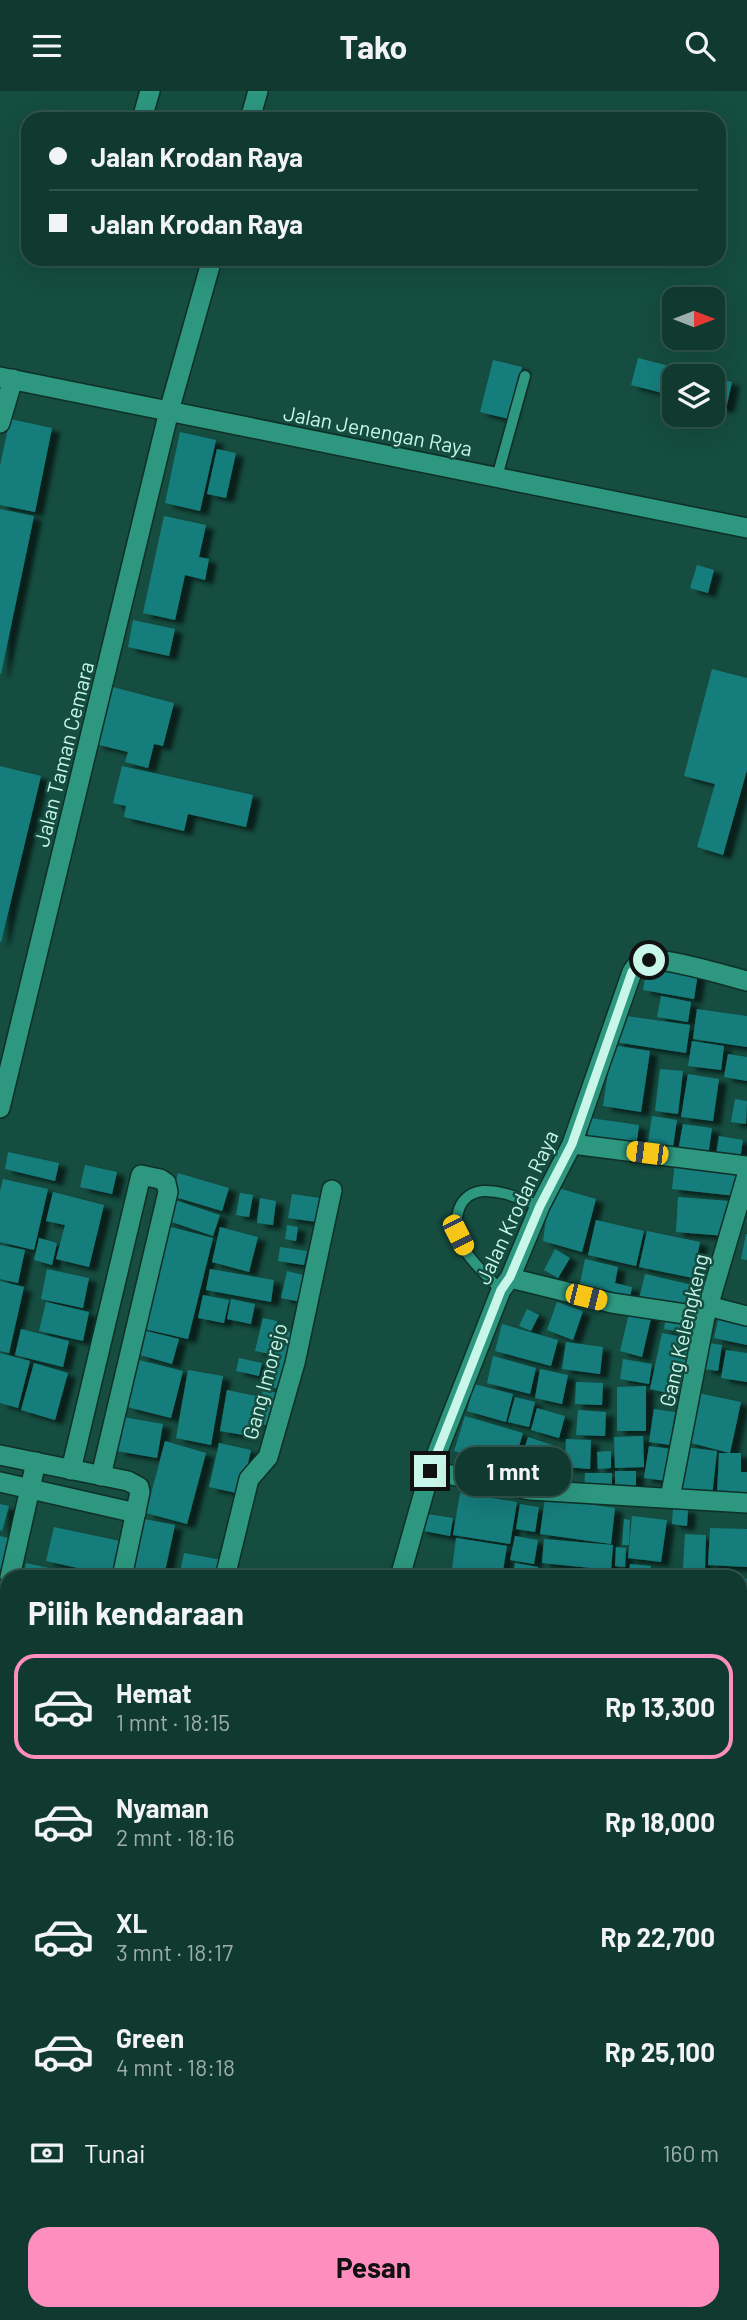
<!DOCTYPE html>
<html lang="id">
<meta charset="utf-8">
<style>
body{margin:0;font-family:Barlow,sans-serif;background:#1e453c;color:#f1f3f6;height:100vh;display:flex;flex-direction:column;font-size:26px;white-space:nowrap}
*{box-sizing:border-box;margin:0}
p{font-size:23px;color:#9cadab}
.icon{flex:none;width:38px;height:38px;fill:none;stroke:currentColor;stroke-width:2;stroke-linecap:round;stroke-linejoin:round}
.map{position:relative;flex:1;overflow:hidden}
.side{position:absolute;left:0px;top:1479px;width:747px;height:751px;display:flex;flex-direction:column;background:#103a30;border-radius:21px 21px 0 0;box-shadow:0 7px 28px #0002,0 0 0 2px #30544c}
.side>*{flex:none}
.top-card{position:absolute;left:21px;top:21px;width:705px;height:154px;border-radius:21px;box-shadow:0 7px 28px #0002,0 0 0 2px #30544c;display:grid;align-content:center;height:154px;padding:0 28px;background:#103a30}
.needle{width:46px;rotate:90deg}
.controls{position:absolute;left:662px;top:196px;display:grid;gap:14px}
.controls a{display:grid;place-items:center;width:63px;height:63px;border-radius:14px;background:#103a30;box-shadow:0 7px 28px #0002,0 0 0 2px #30544c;font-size:35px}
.end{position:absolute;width:32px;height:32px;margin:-16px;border:9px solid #c8f6e8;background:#111;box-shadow:0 0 0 4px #111}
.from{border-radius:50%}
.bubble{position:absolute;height:49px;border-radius:21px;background:#103a30;box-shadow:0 7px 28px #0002,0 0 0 2px #30544c;font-size:23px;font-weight:700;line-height:49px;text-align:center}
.car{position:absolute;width:21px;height:42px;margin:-21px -10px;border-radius:9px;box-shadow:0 0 5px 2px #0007;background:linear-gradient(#f5c518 24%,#345 0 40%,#f5c518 0 76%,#345 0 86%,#f5c518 0)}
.top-card b{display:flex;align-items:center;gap:24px;height:66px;font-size:26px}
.top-card b+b{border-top:2px solid #30544c}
.top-card i{width:18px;height:18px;background:#f1f3f6}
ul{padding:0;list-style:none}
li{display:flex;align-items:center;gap:21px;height:105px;margin:0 14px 10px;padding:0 14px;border:4px solid transparent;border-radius:21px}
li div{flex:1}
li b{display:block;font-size:26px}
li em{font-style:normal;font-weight:700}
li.selected{border-color:#fe8ebd}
li>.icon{width:63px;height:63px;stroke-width:1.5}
h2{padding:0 28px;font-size:32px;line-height:84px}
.pay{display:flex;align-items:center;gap:18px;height:77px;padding:0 28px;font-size:26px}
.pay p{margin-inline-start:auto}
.cta{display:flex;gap:14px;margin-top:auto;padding:14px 28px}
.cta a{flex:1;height:80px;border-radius:21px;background:#fe8ebd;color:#111;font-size:28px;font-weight:700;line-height:80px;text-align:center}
header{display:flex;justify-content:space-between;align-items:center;height:91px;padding:0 28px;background:#103a30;font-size:32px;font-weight:700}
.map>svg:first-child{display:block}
.building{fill:#187d7d;filter:url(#shadow)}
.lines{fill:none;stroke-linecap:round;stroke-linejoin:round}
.service-casing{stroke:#0f2f27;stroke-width:13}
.minor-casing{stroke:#0f2f27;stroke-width:22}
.tertiary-casing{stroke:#0f2f27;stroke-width:22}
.service{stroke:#2d977f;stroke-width:10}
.minor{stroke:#2d977f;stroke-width:19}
.tertiary{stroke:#2d977f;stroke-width:19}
.route{stroke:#c8f6e8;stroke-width:9}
.labels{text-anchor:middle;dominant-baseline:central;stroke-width:5;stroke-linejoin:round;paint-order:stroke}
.street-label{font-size:21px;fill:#c8f6e8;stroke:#154d40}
</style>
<header><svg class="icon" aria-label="menu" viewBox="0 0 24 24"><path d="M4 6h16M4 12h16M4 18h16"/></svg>Tako<svg class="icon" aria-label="search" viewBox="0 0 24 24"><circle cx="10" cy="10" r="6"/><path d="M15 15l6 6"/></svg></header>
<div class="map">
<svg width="747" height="2229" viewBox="0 0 747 2229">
<defs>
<filter id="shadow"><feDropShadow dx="8" dy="4.5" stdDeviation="2" flood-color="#0009"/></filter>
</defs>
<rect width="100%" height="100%" fill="#154d40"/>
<g class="building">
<polygon points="638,267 705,284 705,285 674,285 674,305 631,294"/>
<polygon points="493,269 522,276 509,328 480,321"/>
<polygon points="712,286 732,291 726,318 712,315"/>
<polygon points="10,328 52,337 35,421 0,414 0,375"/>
<polygon points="180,341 216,349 200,420 165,412"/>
<polygon points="217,358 236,362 226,407 207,403"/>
<polygon points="0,418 34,425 1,583 0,583"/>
<polygon points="164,425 206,434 199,466 209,468 205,489 185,484 175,529 143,522"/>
<polygon points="697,474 714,479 708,502 690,497"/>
<polygon points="133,529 175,538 169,565 128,556"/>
<polygon points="712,578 747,587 747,679 723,764 697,756 715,693 684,685"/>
<polygon points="109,595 174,612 163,655 154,653 148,677 125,671 128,661 95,653"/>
<polygon points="0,675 41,685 1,851 0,851"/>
<polygon points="122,675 253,704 246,736 188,723 184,740 124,726 126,715 113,712"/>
<polygon points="647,873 698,882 694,908 643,899"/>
<polygon points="661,905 691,911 688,931 657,926"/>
<polygon points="697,918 747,925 747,956 693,948"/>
<polygon points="619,924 690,934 686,962 615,951"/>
<polygon points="692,950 724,955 721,979 688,975"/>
<polygon points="612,954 650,960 641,1021 603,1015"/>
<polygon points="728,963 747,966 747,990 724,986"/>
<polygon points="660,978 683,980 678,1023 655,1020"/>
<polygon points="688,983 719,988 713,1030 681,1026"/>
<polygon points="735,1008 747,1010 746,1033 731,1031"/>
<polygon points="652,1025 677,1029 672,1062 647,1058"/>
<polygon points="590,1027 639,1034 636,1057 587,1050"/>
<polygon points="683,1033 712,1037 708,1065 678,1060"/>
<polygon points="719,1045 743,1049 740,1068 716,1065"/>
<polygon points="8,1061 59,1072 55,1090 5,1078"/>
<polygon points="675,1071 739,1079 736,1105 672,1098"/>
<polygon points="85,1074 117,1081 112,1103 80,1096"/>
<polygon points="178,1082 229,1097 222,1120 172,1105"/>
<polygon points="3,1088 48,1098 34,1159 0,1151 0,1101"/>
<polygon points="558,1097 596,1108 582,1161 543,1150 547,1120"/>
<polygon points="53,1101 104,1114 89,1176 56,1168 65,1134 46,1130"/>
<polygon points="240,1102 253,1104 249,1126 236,1124"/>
<polygon points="292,1103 320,1107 317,1131 288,1127"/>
<polygon points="678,1106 729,1110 726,1145 676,1141"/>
<polygon points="260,1107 276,1110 273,1134 257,1132"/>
<polygon points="172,1108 220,1124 213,1145 166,1129"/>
<polygon points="596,1129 644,1140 636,1175 588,1164"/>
<polygon points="163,1134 213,1147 188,1248 140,1237"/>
<polygon points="287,1134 298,1136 296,1150 285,1148"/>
<polygon points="220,1136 258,1146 249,1181 212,1171"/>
<polygon points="647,1140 700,1151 693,1187 639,1176"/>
<polygon points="746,1143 747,1143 747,1169 741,1168"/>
<polygon points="39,1147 57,1152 52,1174 34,1169"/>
<polygon points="0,1154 25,1159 18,1192 0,1188"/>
<polygon points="280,1156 307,1160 304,1174 278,1170"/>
<polygon points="555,1158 570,1167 558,1187 544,1179"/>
<polygon points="585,1168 618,1176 615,1192 632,1196 629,1213 578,1202"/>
<polygon points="47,1178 89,1187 83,1217 41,1208"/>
<polygon points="210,1178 274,1189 271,1211 206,1199"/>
<polygon points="287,1180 307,1185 301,1211 281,1207"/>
<polygon points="645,1183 705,1197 699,1222 639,1208"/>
<polygon points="0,1190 24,1196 9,1262 0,1260"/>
<polygon points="203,1204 229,1209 224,1232 198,1227"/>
<polygon points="231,1208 255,1213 251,1233 227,1228"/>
<polygon points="46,1211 89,1221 83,1250 39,1240"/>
<polygon points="557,1211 583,1220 573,1249 547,1239"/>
<polygon points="527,1218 539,1224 531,1240 519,1235"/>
<polygon points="630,1218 652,1223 642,1266 620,1260"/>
<polygon points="666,1224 697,1229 695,1243 664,1238"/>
<polygon points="719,1225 747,1231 747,1254 714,1247"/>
<polygon points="263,1227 277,1230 270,1263 255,1260"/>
<polygon points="502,1233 558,1249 551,1275 495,1260"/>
<polygon points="21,1238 69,1250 63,1276 15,1264"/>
<polygon points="279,1239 296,1242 283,1299 267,1295"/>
<polygon points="146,1240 179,1248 172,1273 140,1264"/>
<polygon points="662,1242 693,1248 681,1305 650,1298"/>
<polygon points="566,1251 603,1256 600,1283 562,1278"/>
<polygon points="708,1252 722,1254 718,1280 704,1278"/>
<polygon points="726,1259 747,1262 747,1291 721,1287"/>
<polygon points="0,1262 30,1270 18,1317 0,1312"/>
<polygon points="493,1265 536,1277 530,1303 487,1292"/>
<polygon points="239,1267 262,1272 259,1285 236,1280"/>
<polygon points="623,1268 652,1273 649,1293 620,1288"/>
<polygon points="139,1269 183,1280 171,1327 127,1316"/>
<polygon points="34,1272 68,1282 55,1329 21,1319"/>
<polygon points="540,1278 568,1284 562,1313 535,1307"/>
<polygon points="188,1279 223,1285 211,1354 176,1347"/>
<polygon points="576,1291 603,1292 602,1314 575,1313"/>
<polygon points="474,1293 513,1303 506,1331 467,1320"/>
<polygon points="646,1295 646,1340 617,1340 617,1296"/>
<polygon points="227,1299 256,1305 249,1345 220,1340"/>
<polygon points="263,1299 281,1303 274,1336 256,1332"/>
<polygon points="698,1302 741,1311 730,1362 687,1351"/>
<polygon points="515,1306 535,1311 529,1336 508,1331"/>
<polygon points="537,1317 565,1325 559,1347 531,1339"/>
<polygon points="654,1318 675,1321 670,1354 649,1351"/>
<polygon points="578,1319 606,1321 605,1345 576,1344"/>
<polygon points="465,1325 523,1342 512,1379 495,1374 492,1384 474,1379 478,1367 454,1360"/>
<polygon points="123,1326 163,1333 157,1367 117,1360"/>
<polygon points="643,1345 644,1376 615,1377 614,1346"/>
<polygon points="528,1346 561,1357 555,1376 522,1365"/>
<polygon points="566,1348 591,1349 590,1378 565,1376"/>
<polygon points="165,1350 206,1362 187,1433 146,1422"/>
<polygon points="219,1352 251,1359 241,1403 209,1396"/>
<polygon points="649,1355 671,1358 667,1390 644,1387"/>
<polygon points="684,1356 717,1360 712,1405 679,1401"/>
<polygon points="611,1360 611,1377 598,1378 597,1361"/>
<polygon points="719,1362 741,1362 741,1381 747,1381 747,1404 717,1403"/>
<polygon points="525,1372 538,1376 532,1395 519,1390"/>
<rect x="615" y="1380" width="21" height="16"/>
<polygon points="585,1382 612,1382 612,1401 584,1400"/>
<polygon points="460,1402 517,1411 510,1453 453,1444"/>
<polygon points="545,1407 615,1417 611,1453 540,1443"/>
<polygon points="0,1413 9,1415 2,1440 0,1439"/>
<polygon points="520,1413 539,1416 535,1441 516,1438"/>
<polygon points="673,1417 688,1418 687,1435 672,1433"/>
<polygon points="421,1422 453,1427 450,1445 419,1439"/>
<polygon points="632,1425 667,1429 661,1471 628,1467"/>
<polygon points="144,1428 175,1434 164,1485 133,1478"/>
<polygon points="624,1428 630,1429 629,1454 622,1454"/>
<polygon points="54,1436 120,1450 114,1485 46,1470"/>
<polygon points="710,1437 747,1438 747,1476 708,1474"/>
<polygon points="685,1443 706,1444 705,1478 683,1477"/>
<polygon points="0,1445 8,1447 1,1478 0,1478"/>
<polygon points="515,1445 538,1449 534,1473 510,1469"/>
<polygon points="456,1447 507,1455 502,1486 451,1486"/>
<polygon points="544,1448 613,1454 611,1479 542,1472"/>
<polygon points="616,1456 626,1457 625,1476 615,1475"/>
<polygon points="184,1462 222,1469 219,1486 179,1486"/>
<polygon points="26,1472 58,1479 57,1486 23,1486"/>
<polygon points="515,1472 538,1476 536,1486 513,1486"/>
<polygon points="630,1473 651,1475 650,1486 629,1486"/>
<polygon points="658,1478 681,1479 680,1486 657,1486"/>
<polygon points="703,1482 733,1484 733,1486 702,1486"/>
<polygon points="740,1487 747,1488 747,1546 740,1546"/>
<polygon points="740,1549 747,1549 747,1590 740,1589"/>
<polygon points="6,1550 7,1550 7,1582 0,1580"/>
<polygon points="0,1593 7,1594 7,1641 0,1640"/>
<polygon points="740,1618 747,1619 747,1643 740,1643"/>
<polygon points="744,1655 747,1655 747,1723 741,1723"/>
<polygon points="0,1723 5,1723 3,1776 0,1776"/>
<polygon points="741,1730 747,1731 747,1757 740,1757"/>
<rect x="740" y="1787" width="7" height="45"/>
<polygon points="0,1820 5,1821 2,1857 0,1857"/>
<polygon points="0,1929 5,1929 2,1971 0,1971"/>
<polygon points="740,1939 746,1939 743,1996 740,1996"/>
<polygon points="5,2117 7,2118 7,2222 23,2222 23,2229 0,2229 0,2184"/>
<polygon points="36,2222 63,2222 62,2229 35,2229"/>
<polygon points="226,2222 283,2222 282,2229 225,2229"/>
<polygon points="317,2222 334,2222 361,2226 360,2229 317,2229"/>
<rect x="383" y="2222" width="65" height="7"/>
<polygon points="586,2222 619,2222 618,2228 586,2225"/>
<polygon points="623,2222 657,2222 657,2226 664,2226 664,2229 623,2229"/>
<polygon points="683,2222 699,2222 699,2229 682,2229"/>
</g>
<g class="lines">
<g class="service-casing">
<g id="service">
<polyline points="497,386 525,285"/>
<path d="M 501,1199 C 480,1178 447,1151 459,1118 C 463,1107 472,1101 483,1100 C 503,1099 522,1109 540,1115"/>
</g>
</g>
<g class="minor-casing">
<g id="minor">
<polyline points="142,28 150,0"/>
<polyline points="250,28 258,0"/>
<polyline points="0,286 747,437"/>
<polyline points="0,332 13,288"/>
<polyline points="0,1017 169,320 212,168"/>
<polyline points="572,1053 747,1075"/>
<polyline points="510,1187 612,1212 705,1226"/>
<polyline points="708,1215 747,1225"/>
<polyline points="0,1364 128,1390 139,1396 140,1401 122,1486"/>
<polyline points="71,1379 141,1084 160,1088 166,1092 168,1101 101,1385"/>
<polyline points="430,1380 530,1399 747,1412"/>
<polyline points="0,1391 136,1422"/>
<polyline points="670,1407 705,1226 747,1084"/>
<polyline points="10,1486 36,1371"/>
<polyline points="225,1486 249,1388 268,1366 295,1272 332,1099"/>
<path d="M 400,1486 L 430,1380 L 501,1199 L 510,1187 L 540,1115 L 572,1053 L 632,881 C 635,877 637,872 643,870 C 660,864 727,885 747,890"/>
<polyline points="0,1527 7,1497"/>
<polyline points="740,1594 747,1594"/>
<polyline points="0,2015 7,2016"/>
<polyline points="740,2043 747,1974"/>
<polyline points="740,2085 747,2092"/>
<polyline points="206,2222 206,2229"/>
<polyline points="292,2229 293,2222"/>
<polyline points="675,2229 675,2222"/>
<polyline points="740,2229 747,2121"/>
</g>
</g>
<g class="tertiary-casing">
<g id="tertiary">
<polyline points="0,1703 7,1704"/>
<polyline points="740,1780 747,1781"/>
</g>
</g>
<use href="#service" class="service"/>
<use href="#minor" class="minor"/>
<use href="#tertiary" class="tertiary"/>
</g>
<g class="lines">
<polyline class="route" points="430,1380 501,1199 510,1186 540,1115 572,1053 632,881 639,872 649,869"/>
</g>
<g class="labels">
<g class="street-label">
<text transform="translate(378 339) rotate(11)">Jalan Jenengan Raya</text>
<text transform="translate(63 663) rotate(-76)">Jalan Taman Cemara</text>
<text transform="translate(516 1116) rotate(-65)">Jalan Krodan Raya</text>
<text transform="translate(683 1239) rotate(-77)">Gang Kelengkeng</text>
<text transform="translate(264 1290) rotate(-75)">Gang Imorejo</text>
</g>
</g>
</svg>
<div class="controls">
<a><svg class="needle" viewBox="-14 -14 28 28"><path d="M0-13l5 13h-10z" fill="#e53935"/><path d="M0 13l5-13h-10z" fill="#9cadab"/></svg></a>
<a><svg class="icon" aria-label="layers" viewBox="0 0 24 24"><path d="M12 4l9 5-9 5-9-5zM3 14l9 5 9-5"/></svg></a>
</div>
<i class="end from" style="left:649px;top:869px"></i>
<i class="end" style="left:430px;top:1380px"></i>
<div class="bubble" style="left:455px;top:1356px;width:116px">1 mnt</div>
<i class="car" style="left:647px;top:1062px;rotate:277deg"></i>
<i class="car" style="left:458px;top:1144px;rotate:153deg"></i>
<i class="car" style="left:586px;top:1206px;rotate:104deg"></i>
<div class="top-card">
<b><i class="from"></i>Jalan Krodan Raya</b>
<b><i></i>Jalan Krodan Raya</b>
</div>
<section class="side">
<h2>Pilih kendaraan</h2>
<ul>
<li class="selected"><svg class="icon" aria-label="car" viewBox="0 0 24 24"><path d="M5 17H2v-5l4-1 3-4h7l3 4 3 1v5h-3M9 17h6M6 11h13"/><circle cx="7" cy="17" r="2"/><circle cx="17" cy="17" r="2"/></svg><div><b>Hemat</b><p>1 mnt · 18:15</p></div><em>Rp 13,300</em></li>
<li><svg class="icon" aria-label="car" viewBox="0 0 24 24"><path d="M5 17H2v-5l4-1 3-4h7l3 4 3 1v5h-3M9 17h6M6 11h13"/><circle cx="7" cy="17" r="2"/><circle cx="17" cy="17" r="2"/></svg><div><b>Nyaman</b><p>2 mnt · 18:16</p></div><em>Rp 18,000</em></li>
<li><svg class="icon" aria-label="car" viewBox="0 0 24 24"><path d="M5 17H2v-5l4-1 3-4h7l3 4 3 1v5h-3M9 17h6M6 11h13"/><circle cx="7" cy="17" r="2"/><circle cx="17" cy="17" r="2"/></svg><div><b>XL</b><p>3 mnt · 18:17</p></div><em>Rp 22,700</em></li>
<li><svg class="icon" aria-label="car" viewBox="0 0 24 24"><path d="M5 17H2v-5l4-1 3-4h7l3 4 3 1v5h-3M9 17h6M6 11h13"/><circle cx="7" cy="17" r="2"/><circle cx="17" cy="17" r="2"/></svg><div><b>Green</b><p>4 mnt · 18:18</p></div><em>Rp 25,100</em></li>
</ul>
<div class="pay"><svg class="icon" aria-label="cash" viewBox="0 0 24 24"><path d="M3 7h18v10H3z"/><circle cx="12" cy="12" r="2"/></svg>Tunai<p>160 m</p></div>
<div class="cta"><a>Pesan</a></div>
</section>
</div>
